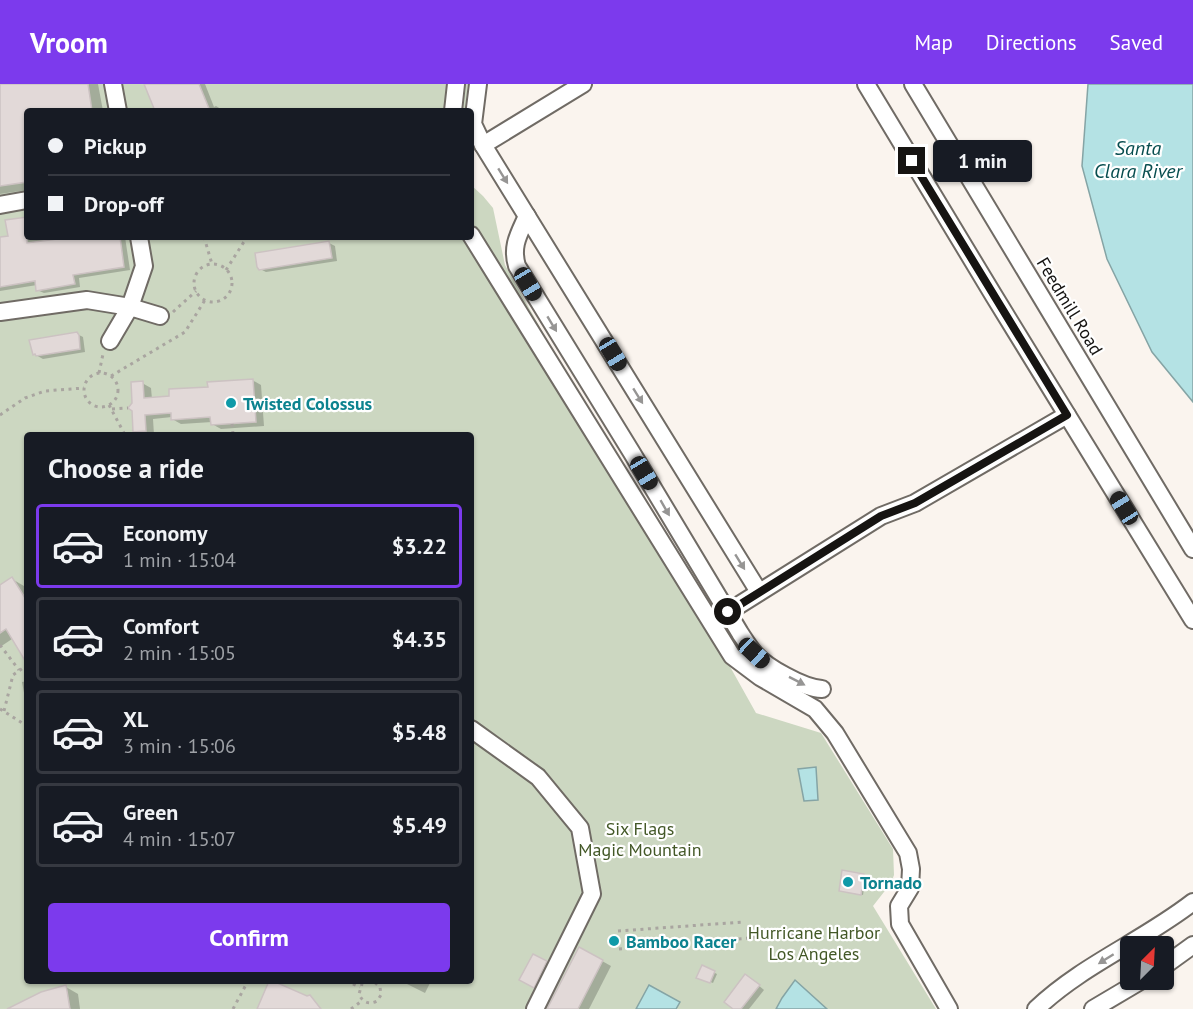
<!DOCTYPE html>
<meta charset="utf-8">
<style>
body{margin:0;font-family:"PT Sans",sans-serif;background:#20242c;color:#f1f3f6;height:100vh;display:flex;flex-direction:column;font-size:22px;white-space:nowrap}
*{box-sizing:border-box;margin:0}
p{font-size:20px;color:#9ea1a6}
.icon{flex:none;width:33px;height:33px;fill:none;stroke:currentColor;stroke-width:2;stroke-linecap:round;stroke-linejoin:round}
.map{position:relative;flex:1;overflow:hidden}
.drawer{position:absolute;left:24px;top:348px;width:450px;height:552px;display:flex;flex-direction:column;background:#171b24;border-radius:6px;box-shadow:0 2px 4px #0004}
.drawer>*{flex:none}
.guide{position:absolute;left:24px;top:24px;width:450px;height:132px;border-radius:6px;box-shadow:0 2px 4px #0004;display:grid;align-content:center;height:132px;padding:0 24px;background:#171b24}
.needle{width:39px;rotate:24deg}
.controls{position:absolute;left:1120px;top:852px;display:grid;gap:12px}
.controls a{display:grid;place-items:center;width:54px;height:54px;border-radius:6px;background:#171b24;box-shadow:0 2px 4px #0004;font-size:30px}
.end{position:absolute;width:27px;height:27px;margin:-14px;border:8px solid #161412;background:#fff;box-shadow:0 0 0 3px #fff}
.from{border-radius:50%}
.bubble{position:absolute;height:42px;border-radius:6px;background:#171b24;box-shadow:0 2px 4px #0004;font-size:20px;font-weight:700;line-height:42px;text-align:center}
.car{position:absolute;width:18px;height:36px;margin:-18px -9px;border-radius:8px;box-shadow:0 0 4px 2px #0007;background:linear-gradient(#222 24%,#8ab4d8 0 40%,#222 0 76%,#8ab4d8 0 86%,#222 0)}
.guide b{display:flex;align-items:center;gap:21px;height:57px;font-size:22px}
.guide b+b{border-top:2px solid #363941}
.guide i{width:15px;height:15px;background:#f1f3f6}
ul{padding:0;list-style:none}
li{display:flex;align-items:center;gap:18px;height:84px;margin:0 12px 9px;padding:0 12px;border:3px solid #363941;border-radius:6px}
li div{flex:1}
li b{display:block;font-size:22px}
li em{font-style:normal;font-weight:700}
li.on{border-color:#7c3aed}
li>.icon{width:54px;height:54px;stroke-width:1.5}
h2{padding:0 24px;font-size:27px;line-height:72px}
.action{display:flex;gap:12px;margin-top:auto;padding:12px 24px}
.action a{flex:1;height:69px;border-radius:6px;background:#7c3aed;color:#fff;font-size:24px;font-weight:700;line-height:69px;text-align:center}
header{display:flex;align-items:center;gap:36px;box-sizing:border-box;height:84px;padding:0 30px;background:#7c3aed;color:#fff}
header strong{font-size:28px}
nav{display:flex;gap:33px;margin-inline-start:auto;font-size:21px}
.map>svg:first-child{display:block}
.green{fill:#ccd7c1;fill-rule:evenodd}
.water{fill:#b4e2e4;stroke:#85a4a5;stroke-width:1.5}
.shadow{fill:#0003}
.building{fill:#e2d9d8;stroke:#ccc2c2;stroke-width:1.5}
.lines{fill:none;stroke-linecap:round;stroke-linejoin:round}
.minor-casing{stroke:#706b65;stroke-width:20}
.path{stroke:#a9a5a0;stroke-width:3;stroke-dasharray:3 4.5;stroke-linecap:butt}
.minor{stroke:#fff;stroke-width:16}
.oneway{fill:#969594}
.route{stroke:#161412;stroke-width:8}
.culture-dot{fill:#0f9aa8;stroke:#fff;stroke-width:2}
.labels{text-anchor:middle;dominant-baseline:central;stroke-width:4.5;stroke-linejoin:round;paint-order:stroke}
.street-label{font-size:18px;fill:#161412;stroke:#fff}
.culture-label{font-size:18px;font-weight:bold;fill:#0d838f;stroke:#fff;text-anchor:start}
.park-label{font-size:18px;fill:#435827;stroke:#fff}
.water-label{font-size:20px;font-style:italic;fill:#074d4f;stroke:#fff}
</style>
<header>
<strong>Vroom</strong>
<nav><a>Map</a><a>Directions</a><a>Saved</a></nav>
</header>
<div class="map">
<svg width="1193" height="925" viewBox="0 0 1193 925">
<rect width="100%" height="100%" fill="#faf4ee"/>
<path class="green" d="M 0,0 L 468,0 L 465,27 L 27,27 L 27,153 L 471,153 L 471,101 L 483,112 L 493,124 L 505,181 L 756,629 L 821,649 L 893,765 L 894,791 L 891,799 L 873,822 L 936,925 L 0,925 ZM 27,351 L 471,351 L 471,897 L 27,897 Z"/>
<g class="water">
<polygon points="1088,0 1193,0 1193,318 1152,268 1107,175 1082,82"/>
<polygon points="816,683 818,716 804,717 798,685"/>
<polygon points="795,896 827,925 776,925 782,914"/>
<polygon points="649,901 680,918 676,925 636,925"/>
</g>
<g class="shadow">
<polygon points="0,0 98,0 103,27 27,27 27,106 0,110"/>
<polygon points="155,0 205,0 214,23 216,22 224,27 157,27"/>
<polygon points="27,134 27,153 54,153 55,157 76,153 125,153 130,186 79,194 80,203 44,209 37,206 37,201 0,207 0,155 10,153"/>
<polygon points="329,159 335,162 337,177 266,188 260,185"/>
<polygon points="77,250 83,253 85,268 43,275 34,270"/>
<polygon points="252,296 261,301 264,342 221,345 212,340 212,338 181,340 172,335 172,333 153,335 154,351 142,351 135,347 142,299 151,304 152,315 171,314 209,304"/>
<polygon points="12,495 24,502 27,506 27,575 12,555 0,563 0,502"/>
<polygon points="27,597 27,615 25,614 22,598"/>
<polygon points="864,792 866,793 863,811 840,806"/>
<polygon points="533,872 552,882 540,906 521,896"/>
<polygon points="602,877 611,882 589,925 549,925"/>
<polygon points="702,883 717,890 713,899 698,893"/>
<polygon points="751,895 764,906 749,925 735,925"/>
<polygon points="406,897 431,897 425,909 405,899"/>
<polygon points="66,903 78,910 80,925 8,925"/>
</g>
<g class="building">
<polygon points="0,0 88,0 92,27 27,27 27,98 0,102"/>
<polygon points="144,0 199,0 210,27 155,27"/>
<polygon points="27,133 27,159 73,153 120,153 124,183 73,191 75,200 36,207 35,197 0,203 0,153 8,152 5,136"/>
<polygon points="329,157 332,174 259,186 257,183 255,169"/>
<polygon points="77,248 79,251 80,265 36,272 35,270 33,271 29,256"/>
<polygon points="253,295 256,338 211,341 210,333 171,336 171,329 145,331 146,347 133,348 132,327 128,324 132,319 131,298 143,297 144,314 169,312 169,305 208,303 207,298"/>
<polygon points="12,493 27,517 27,580 6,545 0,549 0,501"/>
<polygon points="842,786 864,790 861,811 839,807"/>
<polygon points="579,863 603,876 578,925 547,925"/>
<polygon points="533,870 547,877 534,904 519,896"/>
<polygon points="702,881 715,887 710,899 696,894"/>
<polygon points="745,890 760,901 741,925 733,925 724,918"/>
<polygon points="269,897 273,897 307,912 310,911 321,925 257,925"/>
<polygon points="66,901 70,925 7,925 41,908"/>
</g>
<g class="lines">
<g class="minor-casing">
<g id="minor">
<polyline points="113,0 118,27"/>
<polyline points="478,0 473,40 483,61 759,508"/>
<polyline points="866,0 994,212 1193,536"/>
<polyline points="913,0 1193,465"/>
<polyline points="453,27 456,0"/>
<polyline points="483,61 583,0"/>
<polyline points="0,121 27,116"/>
<path d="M 527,132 C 519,150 511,162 517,182 L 632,369 L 740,549 C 744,555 749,563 754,569 C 766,583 803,604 822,605"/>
<polyline points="471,151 732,572 760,593 815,625 835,649 908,769 911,785 910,804 899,822 900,840 949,925"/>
<polyline points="0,228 87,216 130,223 160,232"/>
<polyline points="110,257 130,223 144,182 139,153"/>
<polyline points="728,528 881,432 915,419 1067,331"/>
<polyline points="471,645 538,693 580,744 592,810 535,925"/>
<polyline points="1164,882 1193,861"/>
<path d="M 1036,925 C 1082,881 1143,857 1193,818"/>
<polyline points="1093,925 1142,896"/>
</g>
</g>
<g class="path">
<polyline points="204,153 212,180"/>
<circle cx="213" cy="199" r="19"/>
<polyline points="226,186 247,153"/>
<polyline points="173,228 196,207"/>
<polyline points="99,289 103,270"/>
<circle cx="101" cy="306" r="17"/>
<polyline points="111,292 185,248 205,216"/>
<polyline points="109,321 124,349 128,351"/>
<polyline points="112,325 128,324"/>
<polyline points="0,331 25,314 45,307 84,304"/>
<polyline points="218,351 233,350 232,340"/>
<polyline points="0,561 19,586"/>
<polyline points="0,625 27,642"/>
<polyline points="4,627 13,591 27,581"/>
<polyline points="618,847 743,838"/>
<polyline points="619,865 820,848"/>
<polyline points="346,897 360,903"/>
<path d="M 370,897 L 362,900 L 359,910 C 362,918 369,921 377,917 L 381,911 L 380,903 L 373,897"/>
<polyline points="233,925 248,897"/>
<polyline points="351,925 363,916"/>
</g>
<use href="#minor" class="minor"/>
</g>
<defs><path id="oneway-solid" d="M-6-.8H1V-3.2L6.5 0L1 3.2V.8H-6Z" transform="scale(1.5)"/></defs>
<g class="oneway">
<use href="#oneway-solid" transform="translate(503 92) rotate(58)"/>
<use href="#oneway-solid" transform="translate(552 240) rotate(59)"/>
<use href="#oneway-solid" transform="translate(638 312) rotate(58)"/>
<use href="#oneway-solid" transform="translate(665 424) rotate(60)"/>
<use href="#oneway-solid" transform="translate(740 478) rotate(58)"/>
<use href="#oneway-solid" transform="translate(797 597) rotate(27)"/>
<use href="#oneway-solid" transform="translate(1106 875) rotate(148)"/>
</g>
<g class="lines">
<polyline class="route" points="728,528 881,432 915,419 1067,331 912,77"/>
</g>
<g class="culture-dot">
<circle cx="231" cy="319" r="6"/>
<circle cx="848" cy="798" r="6"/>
<circle cx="614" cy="857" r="6"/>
</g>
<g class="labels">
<g class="street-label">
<text transform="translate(1070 222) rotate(59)">Feedmill Road</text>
</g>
<g class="culture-label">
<text x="243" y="319">Twisted Colossus</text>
<text x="860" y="798">Tornado</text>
<text x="626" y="857">Bamboo Racer</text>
</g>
<g class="park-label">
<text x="640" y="744">Six Flags<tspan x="640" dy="21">Magic Mountain</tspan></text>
<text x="814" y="848">Hurricane Harbor<tspan x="814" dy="21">Los Angeles</tspan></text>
</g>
<g class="water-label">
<text x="1138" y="64">Santa<tspan x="1138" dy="23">Clara River</tspan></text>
</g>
</g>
</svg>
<div class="controls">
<a><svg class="needle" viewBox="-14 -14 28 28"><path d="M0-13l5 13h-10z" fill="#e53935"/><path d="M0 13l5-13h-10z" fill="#9ea1a6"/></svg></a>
</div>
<i class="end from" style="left:728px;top:528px"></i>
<i class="end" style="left:912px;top:77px"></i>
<div class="bubble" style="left:933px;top:56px;width:99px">1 min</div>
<i class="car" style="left:528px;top:200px;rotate:149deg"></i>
<i class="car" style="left:613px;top:270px;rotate:149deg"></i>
<i class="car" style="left:644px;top:389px;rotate:149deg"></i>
<i class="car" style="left:1124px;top:424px;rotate:328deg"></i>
<i class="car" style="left:754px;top:569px;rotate:133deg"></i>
<div class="guide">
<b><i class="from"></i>Pickup</b>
<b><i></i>Drop-off</b>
</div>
<section class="drawer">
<h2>Choose a ride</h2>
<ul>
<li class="on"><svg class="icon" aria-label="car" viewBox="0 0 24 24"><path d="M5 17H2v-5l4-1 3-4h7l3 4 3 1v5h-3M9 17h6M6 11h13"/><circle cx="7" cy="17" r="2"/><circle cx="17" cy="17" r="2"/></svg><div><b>Economy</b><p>1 min · 15:04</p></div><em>$3.22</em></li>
<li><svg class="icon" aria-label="car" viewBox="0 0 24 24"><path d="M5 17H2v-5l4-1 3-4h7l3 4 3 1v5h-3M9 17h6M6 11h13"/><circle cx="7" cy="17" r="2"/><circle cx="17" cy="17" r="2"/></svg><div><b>Comfort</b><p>2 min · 15:05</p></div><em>$4.35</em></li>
<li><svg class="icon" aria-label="car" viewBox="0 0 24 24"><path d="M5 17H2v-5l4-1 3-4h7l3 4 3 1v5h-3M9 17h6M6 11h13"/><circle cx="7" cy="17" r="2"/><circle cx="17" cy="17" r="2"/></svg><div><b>XL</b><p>3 min · 15:06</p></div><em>$5.48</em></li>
<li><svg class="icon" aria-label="car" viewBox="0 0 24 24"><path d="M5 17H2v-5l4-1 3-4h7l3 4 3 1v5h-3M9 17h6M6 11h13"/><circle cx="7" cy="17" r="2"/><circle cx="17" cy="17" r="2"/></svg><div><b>Green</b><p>4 min · 15:07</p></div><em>$5.49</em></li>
</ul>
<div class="action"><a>Confirm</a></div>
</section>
</div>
